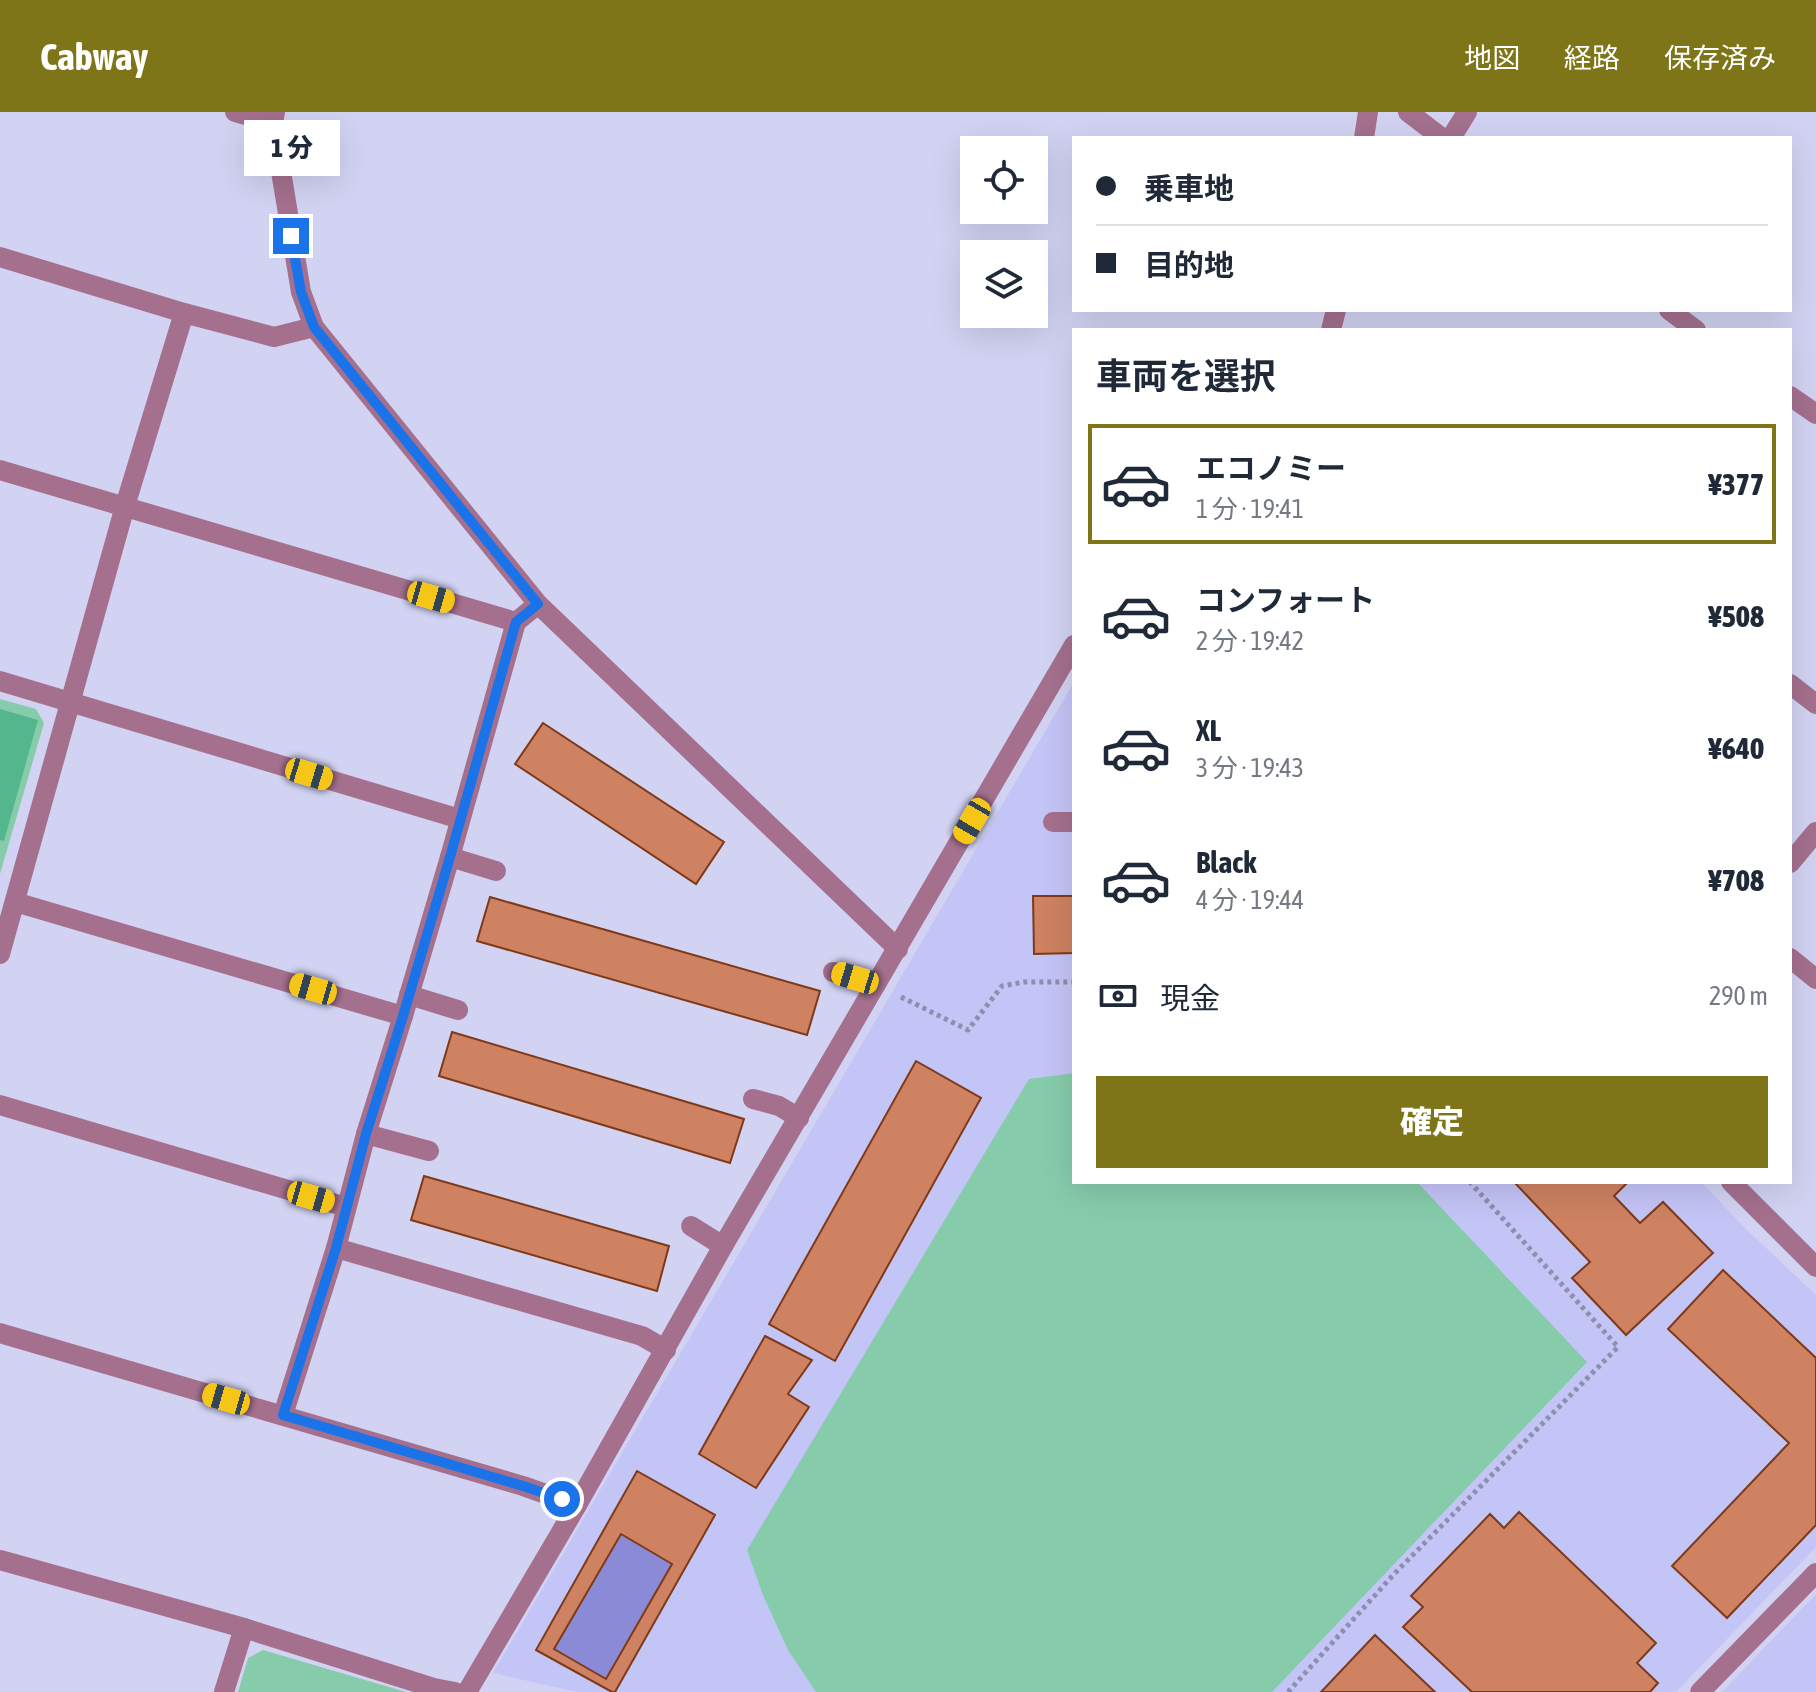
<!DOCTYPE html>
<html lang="ja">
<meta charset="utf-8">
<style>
body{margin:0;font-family:"Asap Condensed","Noto Sans JP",sans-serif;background:#f2f2f3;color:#1f2937;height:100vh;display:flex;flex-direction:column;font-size:30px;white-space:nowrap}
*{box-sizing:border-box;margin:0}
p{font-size:26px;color:#747a83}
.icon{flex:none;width:44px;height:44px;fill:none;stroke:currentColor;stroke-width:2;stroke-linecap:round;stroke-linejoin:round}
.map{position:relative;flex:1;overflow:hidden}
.side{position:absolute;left:1072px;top:216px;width:720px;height:856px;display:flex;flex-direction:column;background:#fff;border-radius:0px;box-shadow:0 8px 32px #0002}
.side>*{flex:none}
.guide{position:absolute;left:1072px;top:24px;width:720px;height:176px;border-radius:0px;box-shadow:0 8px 32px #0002;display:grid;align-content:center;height:176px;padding:0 24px;background:#fff}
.tools{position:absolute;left:960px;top:24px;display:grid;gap:16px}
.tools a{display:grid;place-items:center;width:88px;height:88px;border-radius:0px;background:#fff;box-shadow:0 8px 32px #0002;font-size:40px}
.end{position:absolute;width:36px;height:36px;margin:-18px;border:10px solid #1a73e8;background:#fff;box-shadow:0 0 0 4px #fff}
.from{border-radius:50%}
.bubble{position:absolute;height:56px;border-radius:0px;background:#fff;box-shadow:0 8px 32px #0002;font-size:26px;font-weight:800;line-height:56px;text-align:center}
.car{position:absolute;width:24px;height:48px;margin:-24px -12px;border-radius:10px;box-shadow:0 0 6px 2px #0007;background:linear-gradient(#f5c518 24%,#345 0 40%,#f5c518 0 76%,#345 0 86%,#f5c518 0)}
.guide b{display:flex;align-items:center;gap:28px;height:76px;font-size:30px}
.guide b+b{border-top:2px solid #e0e1e3}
.guide i{width:20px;height:20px;background:#1f2937}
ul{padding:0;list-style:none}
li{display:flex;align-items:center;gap:24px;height:120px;margin:0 16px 12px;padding:0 8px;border:4px solid transparent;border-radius:0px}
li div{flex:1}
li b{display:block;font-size:30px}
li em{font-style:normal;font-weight:800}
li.current{border-color:#7d7518}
li>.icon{width:72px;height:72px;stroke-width:1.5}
h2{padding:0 24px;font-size:36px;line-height:96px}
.pay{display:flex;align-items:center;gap:20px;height:88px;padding:0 24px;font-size:30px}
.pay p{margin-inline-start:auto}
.cta{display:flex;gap:16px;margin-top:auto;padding:16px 24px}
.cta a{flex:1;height:92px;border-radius:0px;background:#7d7518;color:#fff;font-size:32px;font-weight:800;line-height:92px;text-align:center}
header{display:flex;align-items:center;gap:48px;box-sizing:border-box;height:112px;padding:0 40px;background:#7d7518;color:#fff}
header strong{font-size:38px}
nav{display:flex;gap:44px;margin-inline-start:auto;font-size:28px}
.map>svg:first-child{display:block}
.built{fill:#c4c5f7}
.green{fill:#86ccab}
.forest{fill:#54b68d}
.water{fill:#8b8ad6}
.building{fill:#ce8261;stroke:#7e3919;stroke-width:2;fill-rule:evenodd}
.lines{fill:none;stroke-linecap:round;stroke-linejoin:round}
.path{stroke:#8e8ead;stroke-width:5;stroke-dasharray:4 4;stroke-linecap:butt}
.minor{stroke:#a4708e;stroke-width:20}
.route{stroke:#1a73e8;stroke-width:10}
</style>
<header>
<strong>Cabway</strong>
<nav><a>地図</a><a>経路</a><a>保存済み</a></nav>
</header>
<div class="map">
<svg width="1816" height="1580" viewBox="0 0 1816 1580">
<rect width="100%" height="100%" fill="#d2d3f2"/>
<g class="built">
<polygon points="1074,570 1074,1070 1701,1070 1747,1118 1816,1183 1816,1435 1676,1580 577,1580 493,1561"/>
<polygon points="1816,1482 1816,1580 1722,1580"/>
</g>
<g class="green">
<polygon points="0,587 36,597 44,611 0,762"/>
<polygon points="1074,961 1074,1070 1417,1070 1587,1250 1272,1580 816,1580 788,1538 763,1483 747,1438 1029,967"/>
<polygon points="263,1538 406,1580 238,1580 248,1546"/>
</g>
<polygon class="forest" points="0,597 38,608 4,729 0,728"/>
<polygon class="water" points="621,1422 672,1452 606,1567 554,1537"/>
<g class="building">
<polygon points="543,611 724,730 696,772 515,652"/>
<polygon points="1073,736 1074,736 1074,841 1034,842 1033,784 1074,784"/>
<polygon points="490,785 820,879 807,923 477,829"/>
<polygon points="452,920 744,1007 730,1051 439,964"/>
<polygon points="916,949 981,986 835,1249 769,1212"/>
<polygon points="424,1064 669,1134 657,1179 411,1108"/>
<polygon points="1514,1070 1628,1070 1614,1084 1640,1111 1663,1090 1713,1141 1626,1223 1572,1166 1590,1150"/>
<polygon points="1723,1158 1816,1246 1816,1413 1727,1506 1672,1454 1789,1331 1668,1217"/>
<polygon points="765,1224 812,1248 788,1282 809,1295 756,1376 699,1342"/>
<path d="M 637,1359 L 715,1403 L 615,1580 L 612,1580 L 536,1538 ZM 621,1422 L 672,1452 L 606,1567 L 554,1537 Z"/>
<polygon points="1519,1400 1656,1531 1637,1551 1658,1571 1650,1580 1472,1580 1403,1515 1423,1495 1411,1484 1490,1402 1504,1416"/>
<polygon points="1375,1523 1435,1580 1321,1580"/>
</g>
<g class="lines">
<g class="path">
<polyline points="901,885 968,918 1002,874 1024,870 1074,870"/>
<polyline points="1288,1580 1395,1461 1618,1235 1470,1070"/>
</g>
<g class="minor">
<polyline points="235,0 273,11"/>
<polyline points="275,0 273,11 301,180 314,215 538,492 898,837"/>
<polyline points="1408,0 1442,26"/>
<polyline points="1364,26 1368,0"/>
<polyline points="1451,26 1467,0"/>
<polyline points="0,145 184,201 274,225 314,215"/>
<polyline points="1669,198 1696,218"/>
<polyline points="1331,218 1336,198"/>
<polyline points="1790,284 1816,302"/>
<polyline points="0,358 516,510"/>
<polyline points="0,569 460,707"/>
<polyline points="1790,572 1816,592"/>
<polyline points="1053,710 1074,710"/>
<polyline points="450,745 496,759"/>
<polyline points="1790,751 1816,720"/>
<polyline points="15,790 403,904"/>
<polyline points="0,842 125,394 184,201"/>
<polyline points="1790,846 1816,867"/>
<polyline points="833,860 876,872"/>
<polyline points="409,883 458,898"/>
<polyline points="753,987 779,994 799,1006"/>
<polyline points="0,993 346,1095"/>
<polyline points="366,1022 429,1039"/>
<polyline points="1731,1070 1816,1155"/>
<polyline points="691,1114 723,1134"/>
<polyline points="336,1136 642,1224 666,1238"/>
<polyline points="0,1221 523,1374 577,1393"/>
<polyline points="283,1303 336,1136 366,1022 403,904 450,745 516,510 538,492"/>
<polyline points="0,1448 244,1516"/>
<polyline points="224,1580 244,1516 434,1576 455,1580"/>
<polyline points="467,1580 577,1393 723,1134 1074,533"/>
<polyline points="1700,1580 1816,1461"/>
</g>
</g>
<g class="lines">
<polyline class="route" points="291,124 301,180 314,215 538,492 516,510 450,745 403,904 366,1022 336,1136 283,1303 523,1374 562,1387"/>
</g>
</svg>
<div class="tools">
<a><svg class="icon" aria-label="locate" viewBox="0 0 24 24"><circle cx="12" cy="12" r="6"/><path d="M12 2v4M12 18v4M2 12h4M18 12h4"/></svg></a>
<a><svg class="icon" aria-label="layers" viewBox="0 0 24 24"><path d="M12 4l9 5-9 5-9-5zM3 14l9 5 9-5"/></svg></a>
</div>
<i class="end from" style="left:562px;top:1387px"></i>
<i class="end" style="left:291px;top:124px"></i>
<div class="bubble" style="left:244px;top:8px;width:96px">1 分</div>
<i class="car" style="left:431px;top:485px;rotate:106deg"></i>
<i class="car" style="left:309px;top:662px;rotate:107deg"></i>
<i class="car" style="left:972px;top:709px;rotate:210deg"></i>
<i class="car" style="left:855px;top:866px;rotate:287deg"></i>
<i class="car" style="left:313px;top:877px;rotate:286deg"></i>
<i class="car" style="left:311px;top:1085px;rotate:106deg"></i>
<i class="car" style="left:226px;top:1287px;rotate:286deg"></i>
<div class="guide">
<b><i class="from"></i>乗車地</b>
<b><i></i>目的地</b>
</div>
<section class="side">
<h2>車両を選択</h2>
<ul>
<li class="current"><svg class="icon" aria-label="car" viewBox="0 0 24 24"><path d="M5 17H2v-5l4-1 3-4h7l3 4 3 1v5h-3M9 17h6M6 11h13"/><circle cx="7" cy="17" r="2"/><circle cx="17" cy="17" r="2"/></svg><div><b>エコノミー</b><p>1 分 · 19:41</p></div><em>¥377</em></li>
<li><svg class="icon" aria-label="car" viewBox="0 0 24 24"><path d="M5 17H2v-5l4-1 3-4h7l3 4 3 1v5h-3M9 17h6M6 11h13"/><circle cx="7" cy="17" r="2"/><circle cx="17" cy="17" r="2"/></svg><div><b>コンフォート</b><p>2 分 · 19:42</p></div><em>¥508</em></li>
<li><svg class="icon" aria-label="car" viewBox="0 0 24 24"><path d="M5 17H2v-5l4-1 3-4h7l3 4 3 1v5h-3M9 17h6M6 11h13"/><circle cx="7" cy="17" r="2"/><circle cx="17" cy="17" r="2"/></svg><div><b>XL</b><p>3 分 · 19:43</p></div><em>¥640</em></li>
<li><svg class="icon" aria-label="car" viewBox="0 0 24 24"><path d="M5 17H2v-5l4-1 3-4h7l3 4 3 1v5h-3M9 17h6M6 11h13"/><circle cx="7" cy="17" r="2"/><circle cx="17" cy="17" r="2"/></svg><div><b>Black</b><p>4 分 · 19:44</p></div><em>¥708</em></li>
</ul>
<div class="pay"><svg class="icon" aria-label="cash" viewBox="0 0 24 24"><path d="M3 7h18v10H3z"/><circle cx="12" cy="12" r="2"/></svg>現金<p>290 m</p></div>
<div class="cta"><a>確定</a></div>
</section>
</div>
